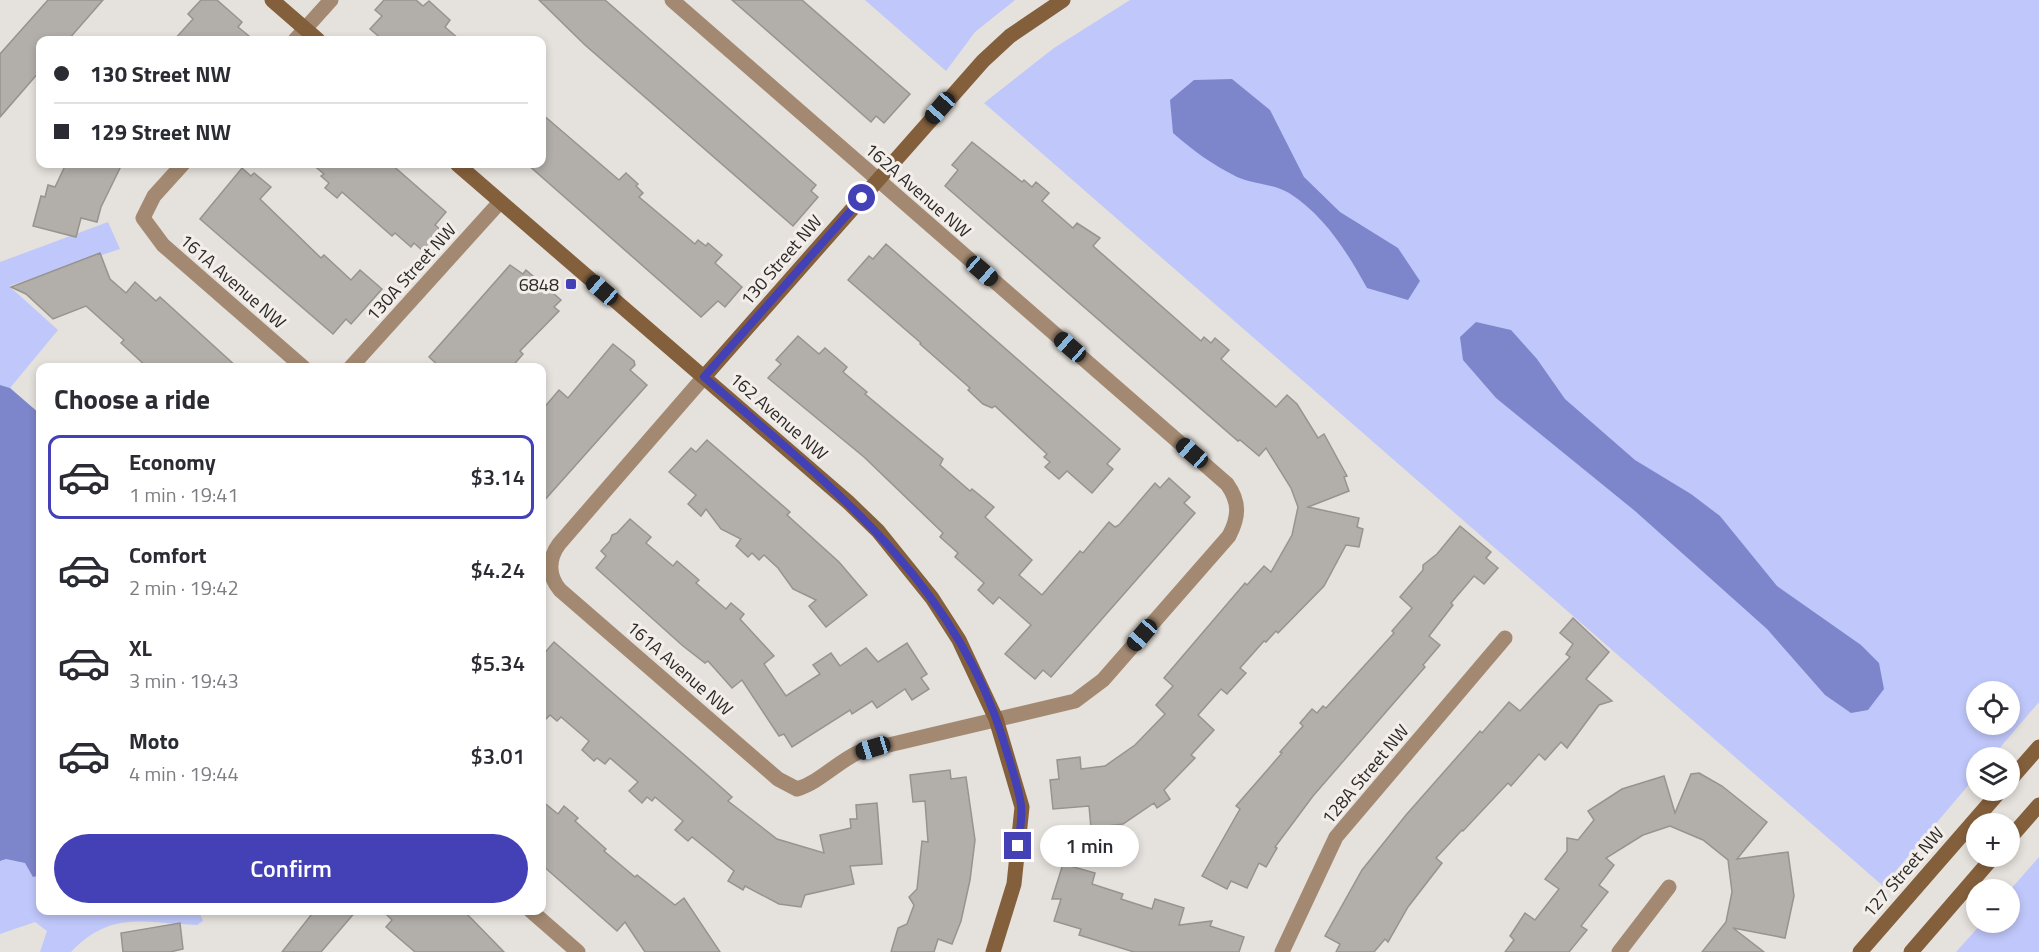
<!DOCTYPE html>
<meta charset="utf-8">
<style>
body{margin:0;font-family:"Titillium Web",sans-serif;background:#f7f7f7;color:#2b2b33;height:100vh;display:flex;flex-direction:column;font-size:22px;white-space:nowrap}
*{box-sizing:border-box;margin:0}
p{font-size:20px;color:#7c7c81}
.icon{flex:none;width:33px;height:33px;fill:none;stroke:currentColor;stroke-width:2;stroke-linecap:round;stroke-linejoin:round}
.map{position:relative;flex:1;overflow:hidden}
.side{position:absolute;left:36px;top:363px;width:510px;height:552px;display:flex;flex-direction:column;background:#fff;border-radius:12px;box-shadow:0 3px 9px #0003}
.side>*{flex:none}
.banner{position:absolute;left:36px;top:36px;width:510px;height:132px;border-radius:12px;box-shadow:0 3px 9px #0003;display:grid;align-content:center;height:132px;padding:0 18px;background:#fff}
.fabs{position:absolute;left:1966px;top:681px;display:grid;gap:12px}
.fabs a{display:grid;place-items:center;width:54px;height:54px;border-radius:50%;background:#fff;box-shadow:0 3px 9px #0003;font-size:30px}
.end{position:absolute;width:27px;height:27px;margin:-14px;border:8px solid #4441b6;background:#fff;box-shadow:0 0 0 3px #fff}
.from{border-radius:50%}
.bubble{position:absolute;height:42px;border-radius:21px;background:#fff;box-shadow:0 3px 9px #0003;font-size:20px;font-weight:600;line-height:42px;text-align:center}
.car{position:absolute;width:18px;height:36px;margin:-18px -9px;border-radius:8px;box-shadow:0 0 4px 2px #0007;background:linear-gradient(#222 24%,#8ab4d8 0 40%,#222 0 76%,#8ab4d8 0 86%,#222 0)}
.banner b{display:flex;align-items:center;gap:21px;height:57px;font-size:22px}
.banner b+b{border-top:2px solid #e1e1e2}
.banner i{width:15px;height:15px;background:#2b2b33}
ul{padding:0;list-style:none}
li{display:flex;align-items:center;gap:18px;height:84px;margin:0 12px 9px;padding:0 6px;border:3px solid transparent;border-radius:12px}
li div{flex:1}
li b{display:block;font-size:22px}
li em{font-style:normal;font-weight:600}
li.current{border-color:#4441b6}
li>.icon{width:54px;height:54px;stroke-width:1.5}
h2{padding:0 18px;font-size:27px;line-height:72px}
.primary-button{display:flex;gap:12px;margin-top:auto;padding:12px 18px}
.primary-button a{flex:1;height:69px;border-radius:36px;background:#4441b6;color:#fff;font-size:24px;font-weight:600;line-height:69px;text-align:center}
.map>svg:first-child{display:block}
.green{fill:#c0c8fb;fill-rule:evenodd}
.water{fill:#7e86cb}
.building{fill:#b2aeaa;stroke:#97938f;stroke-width:1.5}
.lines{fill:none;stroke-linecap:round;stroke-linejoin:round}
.street{stroke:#a38971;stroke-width:15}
.secondary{stroke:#845f3b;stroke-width:15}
.route{stroke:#4441b6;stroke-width:8}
.poi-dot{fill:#4441b6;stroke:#f3eee9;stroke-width:2}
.labels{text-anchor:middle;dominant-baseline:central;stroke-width:6;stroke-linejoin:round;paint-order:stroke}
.street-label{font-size:18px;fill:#2b2a28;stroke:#f3eee9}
.poi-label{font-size:18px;fill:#2b2a28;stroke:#f3eee9;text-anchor:end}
</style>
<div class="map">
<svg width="2039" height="952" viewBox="0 0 2039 952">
<rect width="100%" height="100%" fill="#e5e1dc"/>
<g class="green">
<polygon points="865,0 1015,0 975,32 946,71"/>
<path d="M 1130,0 L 2039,0 L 2039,702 L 1992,757 L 1977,758 L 1977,775 L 1883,886 L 984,103 L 1054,48 ZM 1977,692 L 2010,692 L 2010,724 L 1977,724 Z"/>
<path d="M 108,222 L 120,249 L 9,286 L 58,330 L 10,388 L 40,414 L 40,910 L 199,911 L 203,921 L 197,925 C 144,923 111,910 71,952 L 40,952 L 47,931 L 35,922 L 0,934 L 0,262 Z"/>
<polygon points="2039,857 2039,952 1956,952 1982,923 2010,922 2010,890"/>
</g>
<g class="water">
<path d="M 1232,79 L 1270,110 L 1304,177 L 1340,212 L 1398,248 L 1420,281 L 1408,300 L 1367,288 C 1347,252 1325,216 1289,193 C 1274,184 1253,184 1237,177 C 1213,165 1192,150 1173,133 L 1170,100 L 1194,80 Z"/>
<polygon points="1476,322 1511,330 1537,359 1565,399 1635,460 1691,494 1720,516 1777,586 1861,645 1879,663 1884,689 1868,710 1851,713 1825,695 1767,629 1635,511 1496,398 1463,360 1460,337"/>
<polygon points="0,385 10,388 40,414 40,875 33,877 25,863 6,859 0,861"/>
</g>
<g class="building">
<polygon points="48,0 103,0 68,40 40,40 40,71 0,117 0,54"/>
<polygon points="201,0 217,0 242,22 238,27 254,40 174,40 193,19 188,14"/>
<polygon points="384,0 416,0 423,6 429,1 450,20 445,27 460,40 383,40 370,29 382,16 375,10"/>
<polygon points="539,0 605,0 816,185 811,191 818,197 793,226 585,45"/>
<polygon points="732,0 802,0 910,94 884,123 876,116 871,122"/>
<polygon points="542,114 619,180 626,173 638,184 636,186 643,193 639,197 695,244 698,240 706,246 708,243 722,255 715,263 742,287 725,307 718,301 701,317 527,164 542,164"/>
<polygon points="972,142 1022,182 1024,180 1032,187 1036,182 1049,193 1042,201 1073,228 1077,223 1100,238 1093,246 1201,341 1204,337 1211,343 1215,338 1229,350 1221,359 1276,407 1287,395 1297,404 1318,438 1324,434 1347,476 1344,477 1349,491 1308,507 1359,518 1357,527 1363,529 1359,547 1346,545 1324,586 1278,633 1276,631 1266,642 1264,641 1240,668 1246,673 1227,694 1221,689 1198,715 1214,730 1191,755 1195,758 1164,790 1170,799 1157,808 1154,803 1123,824 1091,828 1089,806 1053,809 1050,780 1059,779 1057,760 1080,757 1081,769 1105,766 1135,745 1165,714 1156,705 1173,686 1164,678 1245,583 1247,585 1264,566 1271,572 1292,535 1298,507 1291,488 1266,448 1259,456 1240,440 1238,441 945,186 958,170 952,165"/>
<polygon points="66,164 122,164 101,207 97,222 81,218 76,237 33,226 41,196 45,197 48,185 55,187"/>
<polygon points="312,164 391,164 446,212 435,225 442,231 424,252 414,243 411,247 395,233 392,236 342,192 337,198 325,188 329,183 321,176 324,174"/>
<polygon points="242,168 251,176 254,173 271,187 260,199 321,258 324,255 351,280 360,270 382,289 351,324 346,319 333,334 200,219"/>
<polygon points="886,244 1120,449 1107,464 1113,469 1092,493 1067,471 1059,479 1045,467 1050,462 1044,457 1047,454 995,406 992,408 983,404 968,390 970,388 920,344 921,343 848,280 869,256 873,259"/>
<polygon points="100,253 110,279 126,293 135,282 156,301 160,297 238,368 148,368 121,343 124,340 86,306 53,319 26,294 11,287"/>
<polygon points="510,265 523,274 526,270 561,300 554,307 559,311 520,351 523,354 511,368 441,368 429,357"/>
<polygon points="798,336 819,354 825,348 847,367 843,372 867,392 865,394 943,459 940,465 970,491 972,489 994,507 985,517 1032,560 1019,575 1042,595 1080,551 1083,553 1109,522 1115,527 1119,525 1155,483 1160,488 1169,478 1190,497 1184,503 1195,513 1051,677 1043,670 1035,679 1005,654 1031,625 999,597 993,604 978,590 984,583 955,557 958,553 940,537 943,533 864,457 768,378 781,364 776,360"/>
<polygon points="613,344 634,361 635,365 630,370 647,385 542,503 542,410 559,390 568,398"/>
<polygon points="707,440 790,512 787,515 839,562 867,595 826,627 809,606 816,600 793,589 778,568 764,555 759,560 752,553 748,557 736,546 741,539 721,529 706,509 701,516 688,504 696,495 669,472 691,448 696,452"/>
<polygon points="630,519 651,537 646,543 673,566 677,561 699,580 696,583 726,609 731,603 744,614 740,619 774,656 764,664 786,696 820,674 813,665 831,653 840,666 866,648 878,662 907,643 927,674 921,678 929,689 912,700 905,689 877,708 872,701 852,714 850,710 792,747 784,734 779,736 742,680 732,688 708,661 705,663 683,646 596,568 606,556 601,551 610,541 612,535 617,533"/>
<polygon points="1460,526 1491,552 1486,558 1498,568 1484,584 1474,576 1451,603 1453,605 1429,636 1440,645 1423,665 1425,667 1313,796 1275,847 1277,848 1266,867 1259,863 1247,888 1231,881 1227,889 1202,876 1240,809 1236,806 1282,753 1280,752 1303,726 1300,723 1312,709 1317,713 1323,706 1326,708 1394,633 1392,631 1412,608 1400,597 1423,570 1423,565 1437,554"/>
<polygon points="1573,618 1609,652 1586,679 1612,701 1599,705 1567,748 1561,742 1545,760 1539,754 1511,786 1508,783 1463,831 1462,830 1436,858 1442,863 1408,907 1388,942 1385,939 1374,952 1336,952 1340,944 1325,936 1362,870 1406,815 1480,731 1482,733 1509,702 1520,711 1570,657 1566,654 1573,644 1560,633"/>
<polygon points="554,642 713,780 732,797 728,801 777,839 824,853 820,835 851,828 850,819 857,819 856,805 877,803 882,864 850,866 854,884 805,895 801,907 779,904 745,886 743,890 728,881 734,871 692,837 688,841 675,830 683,821 655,797 652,801 647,797 642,803 629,791 638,782 610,758 605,764 597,758 594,761 582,750 589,741 561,717 557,721 550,715 542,723 542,656"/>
<polygon points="950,770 951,779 966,777 975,840 970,880 961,921 952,944 938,939 934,952 891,952 898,928 907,924 914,905 909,897 917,889 922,841 928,842 925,801 913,802 910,775"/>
<polygon points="1699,773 1722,786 1767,822 1737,859 1788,852 1794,896 1785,938 1733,928 1764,952 1702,952 1726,922 1732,892 1728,860 1703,840 1670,826 1643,835 1606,858 1614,865 1599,885 1608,892 1581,926 1587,930 1569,952 1505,952 1514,940 1510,936 1525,913 1535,920 1559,889 1545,879 1567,851 1567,838 1578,840 1594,820 1588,811 1622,789 1664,776 1675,813 1691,774"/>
<polygon points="542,801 558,814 564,806 578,818 575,821 606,849 604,851 635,877 637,875 675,905 684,898 720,952 645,952 625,922 617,931 542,865"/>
<polygon points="1063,864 1095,873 1092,884 1123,894 1121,899 1152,909 1155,899 1184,908 1179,925 1212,921 1210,926 1244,937 1239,952 1134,952 1079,935 1081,929 1054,921 1061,899 1052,899"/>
<polygon points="315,910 357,910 321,952 282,952"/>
<polygon points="382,910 463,910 504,952 415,952 386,927 392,920"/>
<polygon points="180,923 183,949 170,952 123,952 121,933"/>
</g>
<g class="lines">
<g class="street">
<path d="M 672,0 L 1227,484 C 1240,502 1239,517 1229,536 L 1103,680 L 1075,701 L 859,752 C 837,762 820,782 797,789 L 778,779 L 560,590 C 548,576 548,559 559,544 L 704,377"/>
<polyline points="295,40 331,0"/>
<polyline points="183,164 154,196 143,218 163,245 304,368"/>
<polyline points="350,368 500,202"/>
<polyline points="530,910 578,952"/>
<polyline points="1282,952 1336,837 1505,638"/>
<polyline points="1619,952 1669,887"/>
</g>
<g class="secondary">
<polyline points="272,0 318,40"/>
<polyline points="457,164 848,502 878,531 932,598 959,640 996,719 1022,807 1014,884 993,952"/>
<polyline points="704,377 983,61 1010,36 1063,0"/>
<polyline points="2010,780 2039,747"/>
<polyline points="2010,838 2039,805"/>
<polyline points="1860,952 2001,790"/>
<polyline points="1911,952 1994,856"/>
</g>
</g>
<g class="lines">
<path class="route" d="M 862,198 L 704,377 C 826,482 953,578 1003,739 C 1009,761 1018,783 1021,805 C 1023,817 1019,833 1018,846"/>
</g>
<rect class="poi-dot" x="565" y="278" width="12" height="12" rx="3"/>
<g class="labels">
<g class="street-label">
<text transform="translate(918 190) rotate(41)">162A Avenue NW</text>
<text transform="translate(781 260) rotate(-49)">130 Street NW</text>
<text transform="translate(411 272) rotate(-48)">130A Street NW</text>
<text transform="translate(233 281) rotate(41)">161A Avenue NW</text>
<text transform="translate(779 416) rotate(41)">162 Avenue NW</text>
<text transform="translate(680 668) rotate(41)">161A Avenue NW</text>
<text transform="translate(1365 774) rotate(-50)">128A Street NW</text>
<text transform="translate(1903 872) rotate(-49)">127 Street NW</text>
</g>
<g class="poi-label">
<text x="559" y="284">6848</text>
</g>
</g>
</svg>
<div class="fabs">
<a><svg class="icon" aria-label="locate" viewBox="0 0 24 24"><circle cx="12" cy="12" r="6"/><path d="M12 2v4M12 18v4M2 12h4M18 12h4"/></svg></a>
<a><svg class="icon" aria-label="layers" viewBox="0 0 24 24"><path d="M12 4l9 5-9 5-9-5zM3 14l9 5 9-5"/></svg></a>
<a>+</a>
<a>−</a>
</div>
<i class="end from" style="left:862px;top:198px"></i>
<i class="end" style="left:1018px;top:846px"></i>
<div class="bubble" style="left:1040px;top:825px;width:99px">1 min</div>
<i class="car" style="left:940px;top:108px;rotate:221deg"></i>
<i class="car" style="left:982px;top:271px;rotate:131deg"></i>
<i class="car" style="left:602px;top:290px;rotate:311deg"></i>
<i class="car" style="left:1070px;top:347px;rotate:311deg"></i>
<i class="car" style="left:1192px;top:453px;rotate:311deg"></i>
<i class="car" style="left:1142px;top:635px;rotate:221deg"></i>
<i class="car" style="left:873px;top:748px;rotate:253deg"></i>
<div class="banner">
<b><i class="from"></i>130 Street NW</b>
<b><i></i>129 Street NW</b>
</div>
<section class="side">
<h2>Choose a ride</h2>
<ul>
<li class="current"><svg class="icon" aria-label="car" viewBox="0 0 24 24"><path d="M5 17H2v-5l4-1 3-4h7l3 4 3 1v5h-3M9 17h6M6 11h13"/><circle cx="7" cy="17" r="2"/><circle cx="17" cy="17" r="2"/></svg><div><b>Economy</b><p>1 min · 19:41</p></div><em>$3.14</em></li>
<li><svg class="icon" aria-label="car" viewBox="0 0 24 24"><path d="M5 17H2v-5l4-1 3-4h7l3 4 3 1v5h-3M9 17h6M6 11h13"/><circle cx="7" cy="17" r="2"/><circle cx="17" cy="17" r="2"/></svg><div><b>Comfort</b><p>2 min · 19:42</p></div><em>$4.24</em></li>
<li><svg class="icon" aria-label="car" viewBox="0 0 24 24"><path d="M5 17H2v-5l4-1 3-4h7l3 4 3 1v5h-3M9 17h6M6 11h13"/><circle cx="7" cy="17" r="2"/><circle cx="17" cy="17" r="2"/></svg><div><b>XL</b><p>3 min · 19:43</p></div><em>$5.34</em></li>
<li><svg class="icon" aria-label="car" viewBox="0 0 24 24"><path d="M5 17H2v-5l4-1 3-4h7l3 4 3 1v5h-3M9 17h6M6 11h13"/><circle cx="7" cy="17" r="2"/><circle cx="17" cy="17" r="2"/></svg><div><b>Moto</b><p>4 min · 19:44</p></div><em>$3.01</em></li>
</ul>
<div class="primary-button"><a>Confirm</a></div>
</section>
</div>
